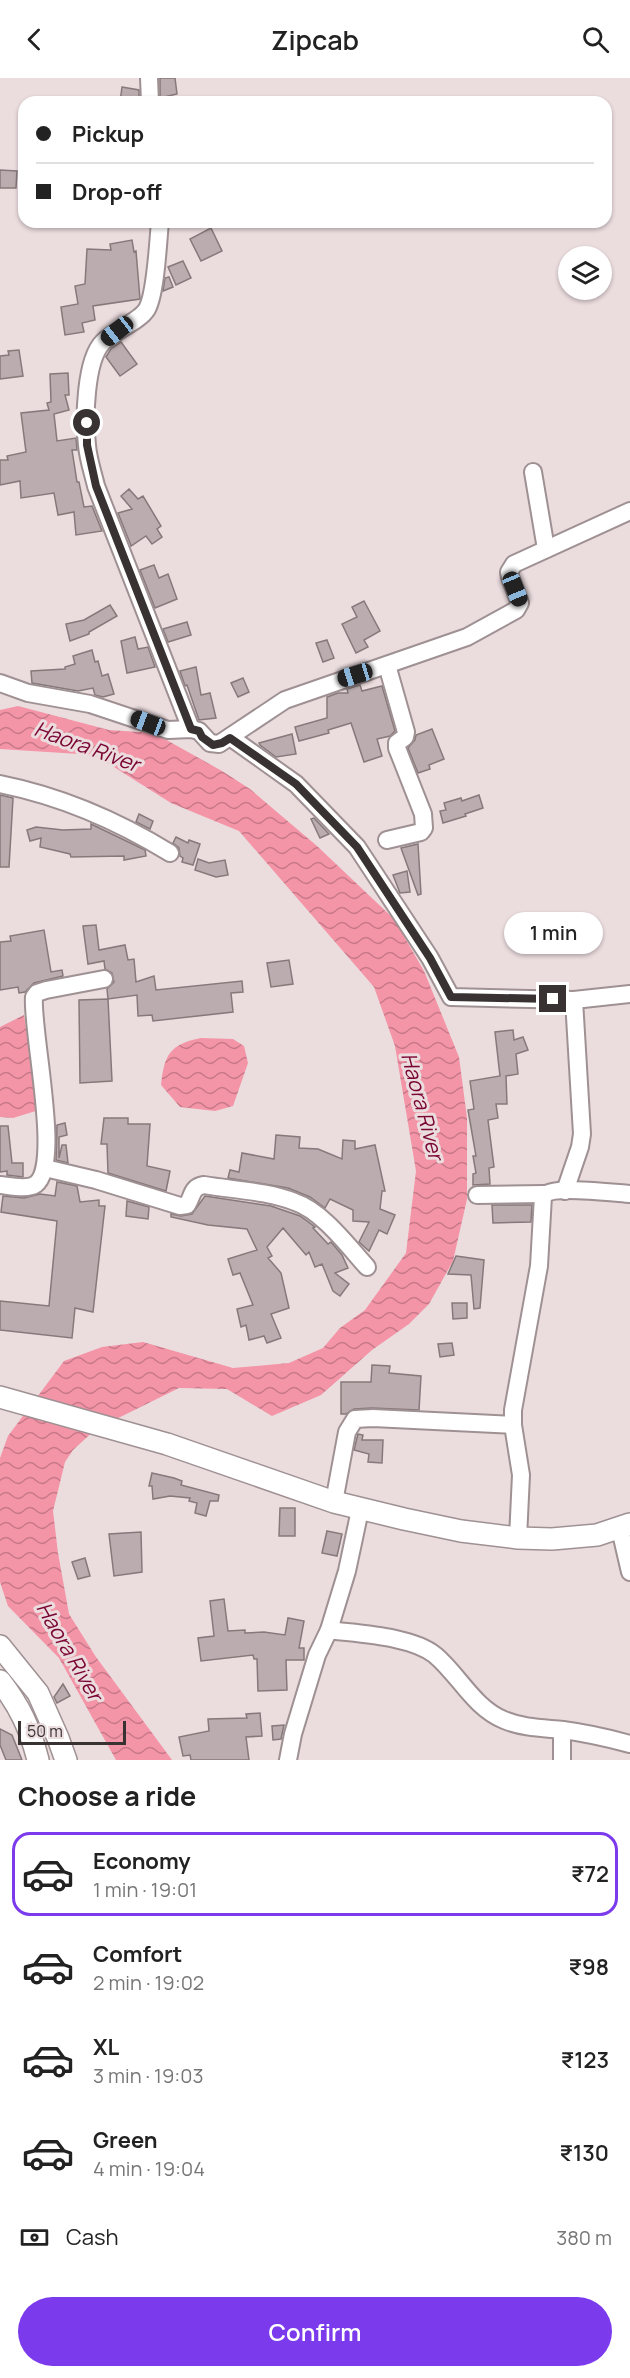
<!DOCTYPE html>
<meta charset="utf-8">
<style>
body{margin:0;font-family:Manrope,sans-serif;background:#f6f6f6;color:#222;height:100vh;display:flex;flex-direction:column;font-size:22px;white-space:nowrap}
*{box-sizing:border-box;margin:0}
p{font-size:20px;color:#767676}
.icon{flex:none;width:33px;height:33px;fill:none;stroke:currentColor;stroke-width:2;stroke-linecap:round;stroke-linejoin:round}
.map{position:relative;height:1682px;overflow:hidden}
.drawer{display:flex;flex-direction:column;background:#fff;flex:1}
.drawer>*{flex:none}
.banner{position:absolute;left:18px;top:18px;width:594px;height:132px;border-radius:18px;box-shadow:0 2px 4px #0004;display:grid;align-content:center;height:132px;padding:0 18px;background:#fff}
.fabs{position:absolute;left:558px;top:168px;display:grid;gap:12px}
.fabs a{display:grid;place-items:center;width:54px;height:54px;border-radius:50%;background:#fff;box-shadow:0 2px 4px #0004;font-size:30px}
.scale{position:absolute;left:18px;bottom:15px;width:108px;box-sizing:border-box;padding-left:6px;border:3px solid #383233;border-top:0;font-size:16px;line-height:21px;white-space:nowrap;color:#383233;-webkit-text-stroke:4px #ebdcde;paint-order:stroke}
.end{position:absolute;width:27px;height:27px;margin:-14px;border:8px solid #383233;background:#fff;box-shadow:0 0 0 3px #fff}
.from{border-radius:50%}
.bubble{position:absolute;height:42px;border-radius:21px;background:#fff;box-shadow:0 2px 4px #0004;font-size:20px;font-weight:600;line-height:42px;text-align:center}
.car{position:absolute;width:18px;height:36px;margin:-18px -9px;border-radius:8px;box-shadow:0 0 4px 2px #0007;background:linear-gradient(#222 24%,#8ab4d8 0 40%,#222 0 76%,#8ab4d8 0 86%,#222 0)}
.banner b{display:flex;align-items:center;gap:21px;height:57px;font-size:22px}
.banner b+b{border-top:2px solid #e0e0e0}
.banner i{width:15px;height:15px;background:#222}
ul{padding:0;list-style:none}
li{display:flex;align-items:center;gap:18px;height:84px;margin:0 12px 9px;padding:0 6px;border:3px solid transparent;border-radius:18px}
li div{flex:1}
li b{display:block;font-size:22px}
li em{font-style:normal;font-weight:600}
li.selected{border-color:#7c3aed}
li>.icon{width:54px;height:54px;stroke-width:1.5}
h2{padding:0 18px;font-size:27px;line-height:72px}
.pay{display:flex;align-items:center;gap:15px;height:66px;padding:0 18px;font-size:22px}
.pay p{margin-inline-start:auto}
.action{display:flex;gap:12px;margin-top:auto;padding:12px 18px}
.action a{flex:1;height:69px;border-radius:36px;background:#7c3aed;color:#fff;font-size:24px;font-weight:600;line-height:69px;text-align:center}
header{display:flex;justify-content:space-between;align-items:center;height:78px;padding:0 18px;background:#fff;font-size:27px;font-weight:600}
.map>svg:first-child{display:block}
.water{fill:url(#water-waves)}
.building{fill:#bbadaf;stroke:#86797b;stroke-width:1.5}
.lines{fill:none;stroke-linecap:round;stroke-linejoin:round}
.minor-casing{stroke:#9f9193;stroke-width:20}
.tertiary-casing{stroke:#9f9193;stroke-width:24}
.minor{stroke:#fff;stroke-width:16}
.tertiary{stroke:#fff;stroke-width:21}
.route{stroke:#383233;stroke-width:8}
.labels{text-anchor:middle;dominant-baseline:central;stroke-width:6;stroke-linejoin:round;paint-order:stroke}
.water-label{font-size:21px;font-style:italic;fill:#7a0533;stroke:#ebdcde}
</style>
<header><svg class="icon" aria-label="back" viewBox="0 0 24 24"><path d="M15 5l-7 7 7 7"/></svg>Zipcab<svg class="icon" aria-label="search" viewBox="0 0 24 24"><circle cx="10" cy="10" r="6"/><path d="M15 15l6 6"/></svg></header>
<div class="map">
<svg width="630" height="1682" viewBox="0 0 630 1682">
<defs>
<pattern id="water-waves" width="16" height="10" patternUnits="userSpaceOnUse" patternTransform="scale(1.5)"><rect width="16" height="10" fill="#f494a7"/><path d="M0 5q4-4 8 0t8 0" fill="none" stroke="#c77989"/></pattern>
</defs>
<rect width="100%" height="100%" fill="#ebdcde"/>
<g class="water">
<polygon points="18,628 109,652 154,655 222,693 250,711 317,768 394,841 424,893 459,979 467,1040 467,1121 453,1183 429,1226 409,1246 372,1272 321,1317 272,1338 227,1311 179,1310 96,1351 73,1372 65,1384 53,1433 58,1475 69,1536 96,1579 172,1682 116,1682 59,1580 8,1528 0,1504 0,1380 8,1358 64,1283 102,1269 143,1264 233,1290 289,1285 323,1270 340,1250 365,1232 406,1175 416,1093 395,968 374,909 239,753 171,725 95,677 0,671 0,632"/>
<polygon points="24,937 39,1032 13,1040 0,1039 0,949"/>
<path d="M 201,960 L 233,961 L 244,968 L 248,985 L 233,1028 L 215,1033 L 180,1029 L 161,1007 C 164,977 170,966 201,960 Z"/>
</g>
<g class="building">
<polygon points="160,0 175,0 177,16 160,20"/>
<polygon points="122,9 139,12 139,24 120,24"/>
<polygon points="0,92 17,93 16,110 0,110"/>
<polygon points="211,150 222,173 201,183 190,161"/>
<polygon points="132,162 134,174 136,173 140,221 93,228 95,242 82,245 84,254 65,257 61,229 78,226 75,208 85,206 87,171 111,172 110,166"/>
<polygon points="183,183 191,200 176,207 168,189"/>
<polygon points="169,199 173,209 163,213 165,200"/>
<polygon points="121,264 137,286 120,298 106,279 111,271"/>
<polygon points="19,272 23,298 0,301 0,278 9,277 8,273"/>
<polygon points="68,295 69,317 65,317 69,332 54,336 57,363 76,360 77,372 72,372 77,404 79,404 84,429 92,428 102,453 76,457 74,434 58,437 54,415 21,420 20,403 0,407 0,382 8,382 7,378 26,374 21,335 49,332 47,325 51,324 50,296"/>
<polygon points="129,411 138,421 143,418 161,448 157,451 162,459 152,466 146,458 131,468 130,465 118,435 132,431 121,418"/>
<polygon points="154,487 159,500 168,496 177,521 155,530 140,492"/>
<polygon points="364,523 380,553 364,562 368,569 356,575 342,546 357,539 352,529"/>
<polygon points="110,527 117,538 89,554 89,556 70,563 66,546 84,542"/>
<polygon points="187,544 191,557 168,564 163,551"/>
<polygon points="135,559 138,571 148,569 155,589 127,595 121,563"/>
<polygon points="327,562 334,580 323,584 316,565"/>
<polygon points="92,572 95,584 98,583 102,598 108,596 114,616 103,619 95,617 93,610 78,613 32,605 31,593 65,591 65,589 75,586 73,578"/>
<polygon points="196,589 201,617 210,615 216,640 199,642 187,607 185,608 180,593"/>
<polygon points="243,600 249,614 238,619 231,605"/>
<polygon points="360,607 362,613 382,608 395,653 390,658 377,661 382,678 364,684 351,645 328,652 329,655 299,663 295,649 327,640 327,619 338,615 348,615 347,611"/>
<polygon points="432,651 444,681 429,687 430,691 418,695 408,670 415,662 416,657"/>
<polygon points="292,656 296,676 276,679 260,667 259,665"/>
<polygon points="0,717 13,720 9,789 0,789"/>
<polygon points="479,717 483,730 465,736 466,738 443,745 440,733 446,732 444,725 461,720 462,723"/>
<polygon points="139,736 153,743 150,751 136,744"/>
<polygon points="314,740 329,756 320,760 311,741"/>
<polygon points="91,746 145,772 146,778 124,782 124,778 71,779 70,776 40,769 41,760 30,763 27,752 36,749 63,752 91,751"/>
<polygon points="176,759 188,765 189,762 200,766 193,787 182,784 183,780 180,778 179,770 173,765"/>
<polygon points="418,766 421,816 418,817 401,770"/>
<polygon points="198,781 209,785 225,782 228,797 216,799 195,792"/>
<polygon points="407,793 410,814 400,815 393,797"/>
<polygon points="96,847 99,872 125,867 128,882 134,881 136,904 154,898 156,912 242,903 243,914 231,915 233,934 153,943 152,937 138,938 137,917 108,921 107,911 114,904 112,895 105,891 104,883 88,886 83,848"/>
<polygon points="44,852 51,894 62,892 63,898 34,905 25,914 19,915 18,909 0,912 0,864 11,863 10,858"/>
<polygon points="289,882 293,906 271,909 267,885"/>
<polygon points="108,921 112,1003 80,1005 79,922"/>
<polygon points="513,952 514,962 523,959 528,972 516,976 518,996 506,998 507,1026 496,1026 498,1040 488,1042 494,1089 489,1090 490,1106 473,1107 473,1096 476,1095 473,1078 476,1078 468,1032 474,1031 470,1003 500,998 495,954"/>
<polygon points="104,1040 128,1040 128,1046 150,1046 147,1088 170,1093 166,1113 108,1095 107,1066 101,1066"/>
<polygon points="65,1045 67,1057 59,1059 59,1080 62,1067 66,1067 68,1085 56,1082 57,1047"/>
<polygon points="0,1048 8,1048 12,1085 23,1085 23,1099 7,1097 7,1093 0,1094"/>
<polygon points="276,1057 300,1059 299,1070 318,1071 342,1081 343,1062 355,1063 355,1071 375,1067 385,1113 382,1113 380,1131 395,1137 387,1156 379,1152 369,1173 359,1164 369,1144 353,1143 353,1132 330,1121 325,1130 310,1119 288,1110 228,1100 230,1092 239,1094 242,1075 274,1081"/>
<polygon points="57,1104 77,1108 80,1124 99,1122 99,1128 105,1128 93,1234 75,1230 72,1260 0,1252 0,1223 49,1228 57,1143 1,1134 3,1118 24,1120 40,1116 55,1118"/>
<polygon points="205,1118 271,1128 300,1138 315,1149 313,1150 328,1166 331,1164 342,1177 348,1190 335,1195 349,1206 340,1218 333,1213 322,1186 315,1189 309,1174 306,1177 283,1150 267,1169 272,1178 268,1180 281,1195 289,1230 271,1236 281,1260 267,1265 264,1258 249,1262 246,1247 241,1249 237,1231 253,1227 240,1195 233,1197 228,1181 257,1172 247,1151 208,1147 171,1139 171,1136 181,1138 192,1136"/>
<polygon points="127,1123 149,1129 148,1141 126,1138"/>
<polygon points="492,1127 532,1127 531,1144 493,1145"/>
<polygon points="456,1178 484,1182 480,1230 474,1231 471,1197 448,1196"/>
<polygon points="452,1225 467,1225 467,1240 453,1241"/>
<polygon points="452,1265 454,1277 440,1279 438,1266"/>
<polygon points="372,1287 390,1288 389,1295 421,1298 419,1332 372,1330 354,1331 346,1336 341,1336 341,1304 371,1304"/>
<polygon points="358,1356 363,1357 362,1362 383,1362 382,1385 368,1384 369,1376 354,1372"/>
<polygon points="152,1395 174,1400 182,1403 181,1407 219,1417 218,1423 210,1423 206,1438 195,1435 197,1425 189,1423 190,1420 170,1418 153,1421 152,1408 149,1408"/>
<polygon points="280,1430 295,1430 295,1458 279,1458"/>
<polygon points="327,1453 342,1456 337,1478 322,1475"/>
<polygon points="141,1454 142,1494 114,1498 109,1456"/>
<polygon points="85,1480 90,1498 78,1501 72,1484"/>
<polygon points="224,1521 228,1553 245,1552 245,1555 264,1554 285,1557 288,1540 304,1543 299,1570 304,1570 304,1582 286,1582 287,1612 258,1613 257,1581 254,1581 253,1577 201,1583 198,1560 214,1558 210,1523"/>
<polygon points="63,1606 70,1618 57,1625 54,1619"/>
<polygon points="260,1635 262,1658 246,1659 249,1682 191,1682 190,1677 183,1678 179,1659 209,1653 208,1641 247,1640 246,1636"/>
<polygon points="284,1647 281,1661 273,1662 272,1648"/>
<polygon points="0,1651 12,1657 22,1682 6,1682 0,1667"/>
</g>
<g class="lines">
<g class="minor-casing">
<g id="minor">
<polyline points="149,0 150,24"/>
<path d="M 160,144 C 158,163 156,215 147,231 C 140,243 114,253 103,264 C 85,282 84,342 87,367 C 88,381 93,395 96,408 L 191,651"/>
<polyline points="533,394 546,471"/>
<polyline points="0,605 28,615 90,626 168,652 191,651 199,653 210,665 219,666 285,622 467,559 516,532 520,525 510,499 509,494 514,486 630,433"/>
<polyline points="230,659 296,706 357,769 430,880 451,919 574,922"/>
<path d="M 0,706 C 60,718 118,743 170,775"/>
<polyline points="387,762 421,754 424,750 423,736 397,670 397,665 405,659 406,654 387,587"/>
<path d="M 45,1090 L 96,1102 L 180,1128 L 187,1127 C 193,1118 191,1109 204,1107 C 234,1112 267,1113 295,1124 C 322,1133 348,1168 367,1189"/>
<path d="M 0,1107 C 10,1108 28,1112 36,1106 C 62,1086 31,952 34,919 L 37,915 L 46,912 L 104,901"/>
<polyline points="565,1113 580,1069 582,1056 574,922 630,916"/>
<polyline points="477,1117 544,1116"/>
<polyline points="334,1424 347,1354 355,1341 373,1340 513,1347"/>
<polyline points="620,1451 630,1494"/>
<path d="M 518,1460 L 521,1397 L 513,1347 L 513,1332 L 539,1188 L 543,1118 C 552,1107 614,1115 630,1116"/>
<path d="M 329,1552 C 359,1556 411,1558 435,1577 C 459,1597 474,1630 504,1642 C 523,1650 543,1650 563,1652 C 586,1655 608,1660 630,1666"/>
<polyline points="288,1682 293,1656 317,1577 329,1552 347,1493 360,1432"/>
<polyline points="562,1682 562,1652"/>
</g>
</g>
<g class="tertiary-casing">
<g id="tertiary">
<polyline points="0,1319 167,1366 334,1424 404,1441 461,1453 518,1460 552,1461 597,1457 630,1446"/>
<polyline points="0,1568 38,1615 58,1660 66,1682"/>
<path d="M 0,1603 C 20,1629 30,1650 38,1682"/>
</g>
</g>
<use href="#minor" class="minor"/>
<use href="#tertiary" class="tertiary"/>
</g>
<g class="lines">
<polyline class="route" points="87,345 87,367 96,408 191,651 199,653 202,659 213,667 222,665 230,660 296,706 357,769 430,880 451,919 553,921"/>
</g>
<g class="labels">
<g class="water-label">
<text transform="translate(87 668) rotate(20)">Haora River</text>
<text transform="translate(423 1028) rotate(75)">Haora River</text>
<text transform="translate(70 1573) rotate(60)">Haora River</text>
</g>
</g>
</svg>
<div class="fabs">
<a><svg class="icon" aria-label="layers" viewBox="0 0 24 24"><path d="M12 4l9 5-9 5-9-5zM3 14l9 5 9-5"/></svg></a>
</div>
<div class="scale">50 m</div>
<i class="end from" style="left:87px;top:345px"></i>
<i class="end" style="left:553px;top:921px"></i>
<div class="bubble" style="left:504px;top:834px;width:99px">1 min</div>
<i class="car" style="left:117px;top:253px;rotate:232deg"></i>
<i class="car" style="left:515px;top:511px;rotate:158deg"></i>
<i class="car" style="left:355px;top:597px;rotate:253deg"></i>
<i class="car" style="left:148px;top:645px;rotate:291deg"></i>
<div class="banner">
<b><i class="from"></i>Pickup</b>
<b><i></i>Drop-off</b>
</div>
</div>
<section class="drawer">
<h2>Choose a ride</h2>
<ul>
<li class="selected"><svg class="icon" aria-label="car" viewBox="0 0 24 24"><path d="M5 17H2v-5l4-1 3-4h7l3 4 3 1v5h-3M9 17h6M6 11h13"/><circle cx="7" cy="17" r="2"/><circle cx="17" cy="17" r="2"/></svg><div><b>Economy</b><p>1 min · 19:01</p></div><em>₹72</em></li>
<li><svg class="icon" aria-label="car" viewBox="0 0 24 24"><path d="M5 17H2v-5l4-1 3-4h7l3 4 3 1v5h-3M9 17h6M6 11h13"/><circle cx="7" cy="17" r="2"/><circle cx="17" cy="17" r="2"/></svg><div><b>Comfort</b><p>2 min · 19:02</p></div><em>₹98</em></li>
<li><svg class="icon" aria-label="car" viewBox="0 0 24 24"><path d="M5 17H2v-5l4-1 3-4h7l3 4 3 1v5h-3M9 17h6M6 11h13"/><circle cx="7" cy="17" r="2"/><circle cx="17" cy="17" r="2"/></svg><div><b>XL</b><p>3 min · 19:03</p></div><em>₹123</em></li>
<li><svg class="icon" aria-label="car" viewBox="0 0 24 24"><path d="M5 17H2v-5l4-1 3-4h7l3 4 3 1v5h-3M9 17h6M6 11h13"/><circle cx="7" cy="17" r="2"/><circle cx="17" cy="17" r="2"/></svg><div><b>Green</b><p>4 min · 19:04</p></div><em>₹130</em></li>
</ul>
<div class="pay"><svg class="icon" aria-label="cash" viewBox="0 0 24 24"><path d="M3 7h18v10H3z"/><circle cx="12" cy="12" r="2"/></svg>Cash<p>380 m</p></div>
<div class="action"><a>Confirm</a></div>
</section>
